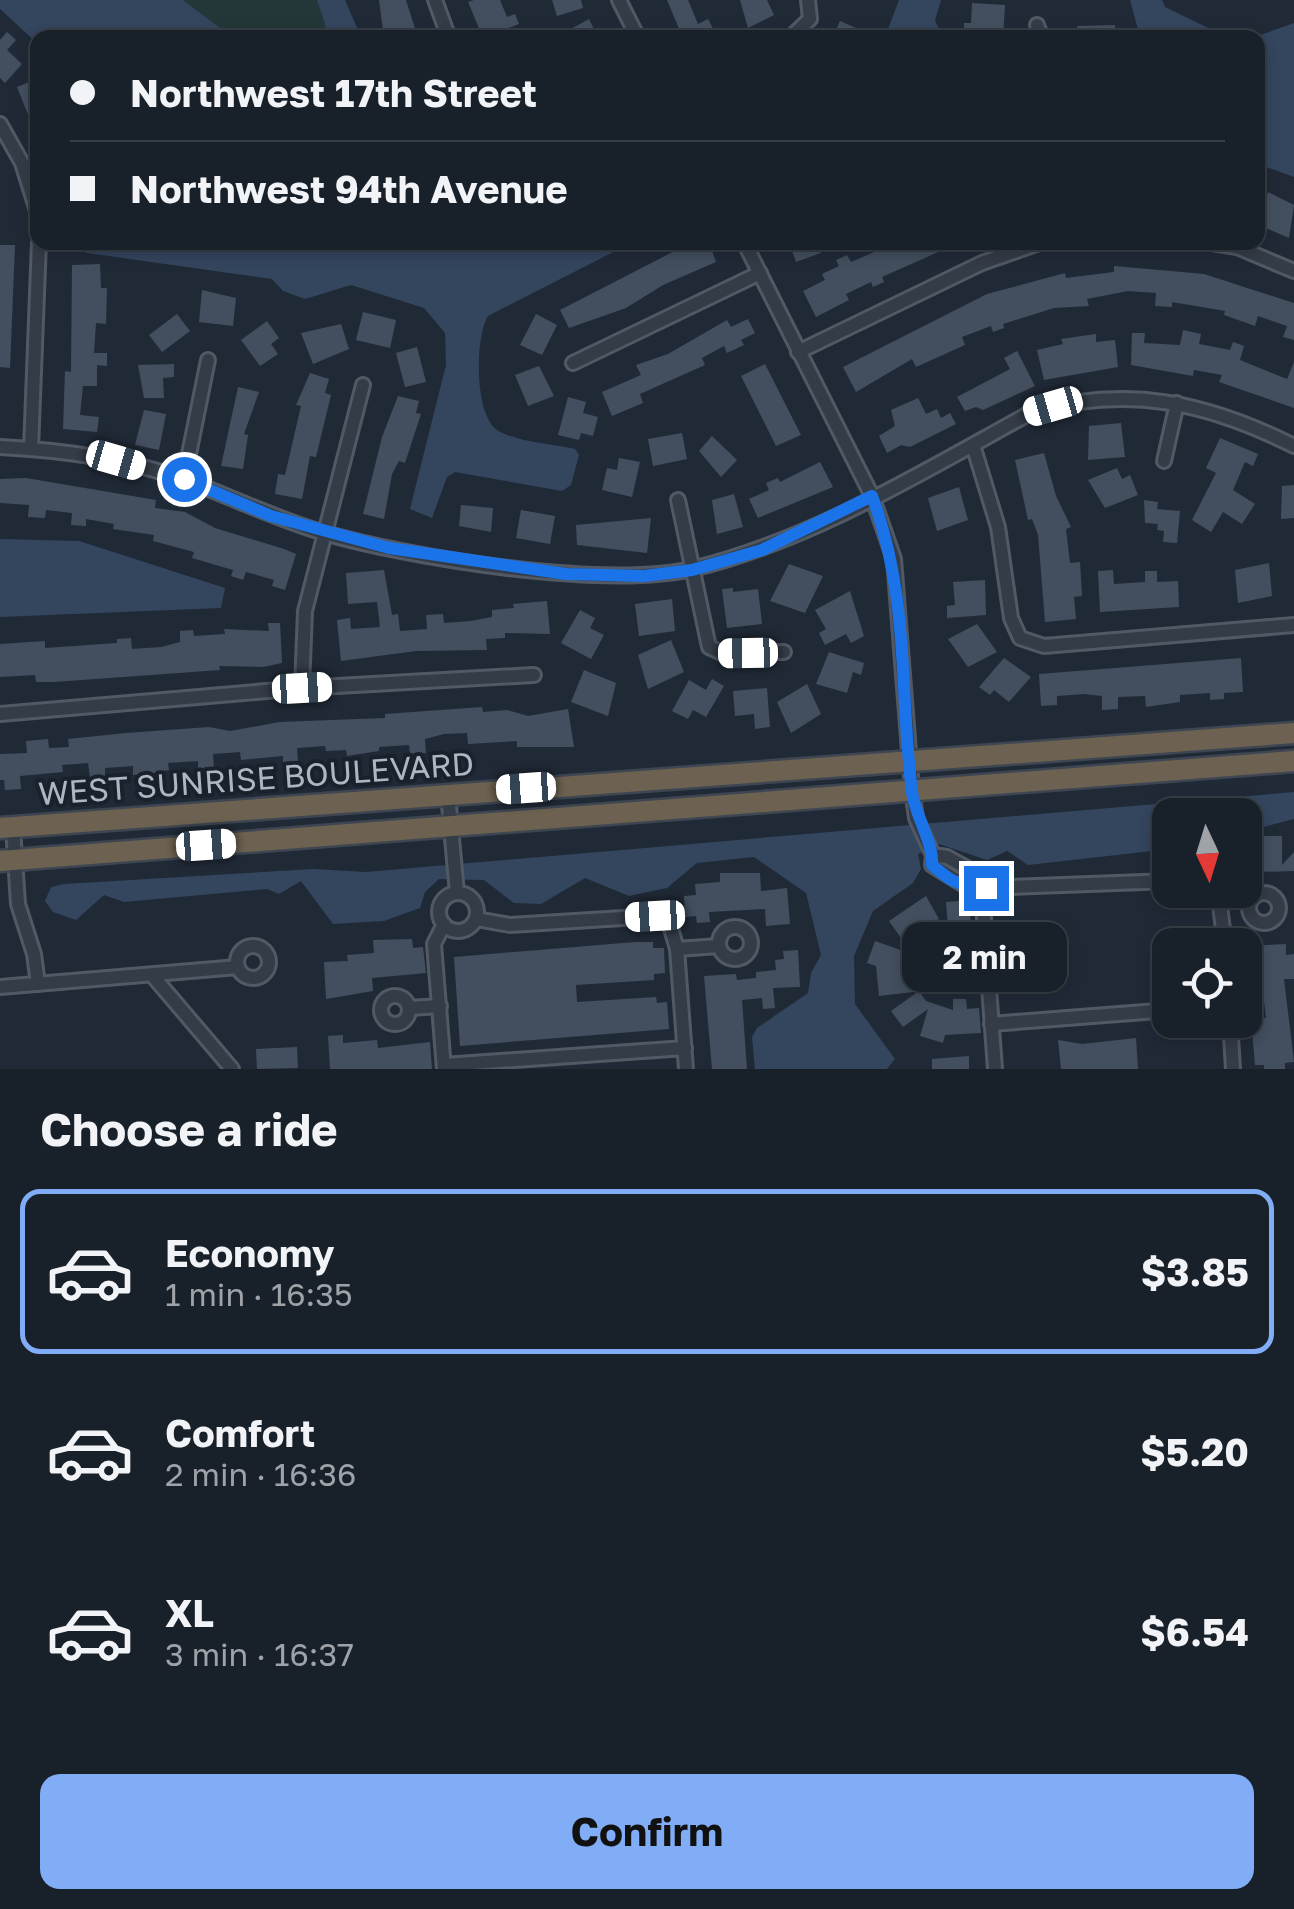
<!DOCTYPE html>
<meta charset="utf-8">
<style>
body{margin:0;font-family:"Golos Text",sans-serif;background:#252d35;color:#f1f3f6;height:100vh;display:flex;flex-direction:column;font-size:38px;white-space:nowrap}
*{box-sizing:border-box;margin:0}
p{font-size:32px;color:#9fa3a8}
.icon{flex:none;width:55px;height:55px;fill:none;stroke:currentColor;stroke-width:2;stroke-linecap:round;stroke-linejoin:round}
.map{position:relative;height:1069px;overflow:hidden}
.side{display:flex;flex-direction:column;background:#182029;flex:1}
.side>*{flex:none}
.banner{position:absolute;left:30px;top:30px;width:1235px;height:220px;border-radius:20px;box-shadow:0 5px 15px #0003,0 0 0 2px #363e46;display:grid;align-content:center;height:220px;padding:0 40px;background:#182029}
.needle{width:65px;rotate:176deg}
.buttons{position:absolute;left:1152px;top:798px;display:grid;gap:20px}
.buttons a{display:grid;place-items:center;width:110px;height:110px;border-radius:20px;background:#182029;box-shadow:0 5px 15px #0003,0 0 0 2px #363e46;font-size:50px}
.end{position:absolute;width:45px;height:45px;margin:-22px;border:12px solid #1a73e8;background:#fff;box-shadow:0 0 0 5px #fff}
.from{border-radius:50%}
.bubble{position:absolute;height:70px;border-radius:20px;background:#182029;box-shadow:0 5px 15px #0003,0 0 0 2px #363e46;font-size:32px;font-weight:700;line-height:70px;text-align:center}
.car{position:absolute;width:30px;height:60px;margin:-30px -15px;border-radius:12px;box-shadow:0 0 8px 2px #0007;background:linear-gradient(#fff 24%,#345 0 40%,#fff 0 76%,#345 0 86%,#fff 0)}
.banner b{display:flex;align-items:center;gap:35px;height:95px;font-size:38px}
.banner b+b{border-top:2px solid #363e46}
.banner i{width:25px;height:25px;background:#f1f3f6}
ul{padding:0;list-style:none}
li{display:flex;align-items:center;gap:30px;height:165px;margin:0 20px 15px;padding:0 20px;border:5px solid transparent;border-radius:20px}
li div{flex:1}
li b{display:block;font-size:38px}
li em{font-style:normal;font-weight:700}
li.on{border-color:#81adf6}
li>.icon{width:90px;height:90px;stroke-width:1.5}
h2{padding:0 40px;font-size:45px;line-height:120px}
.action{display:flex;gap:20px;margin-top:auto;padding:20px 40px}
.action a{flex:1;height:115px;border-radius:20px;background:#81adf6;color:#111;font-size:40px;font-weight:700;line-height:115px;text-align:center}
.map>svg:first-child{display:block}
.green{fill:#233739}
.water{fill:#34455e}
.building{fill:#434f5f}
.lines{fill:none;stroke-linecap:round;stroke-linejoin:round}
.minor-casing{stroke:#515965;stroke-width:18}
.highway-casing{stroke:#3e4652;stroke-width:25}
.minor{stroke:#343c47;stroke-width:12}
.highway{stroke:#6d6251;stroke-width:20}
.route{stroke:#1a73e8;stroke-width:12}
.labels{text-anchor:middle;dominant-baseline:central;stroke-width:8;stroke-linejoin:round;paint-order:stroke}
.street-label{font-size:32px;fill:#aeb6c4;stroke:#19212c}
</style>
<div class="map">
<svg width="1294" height="1069" viewBox="0 0 1294 1069">
<rect width="100%" height="100%" fill="#202a37"/>
<polygon class="green" points="183,0 317,0 329,37 232,37"/>
<g class="water">
<polygon points="0,0 183,0 232,37 159,37 140,31 100,37 38,38 37,43 0,9"/>
<polygon points="317,0 345,0 361,37 329,37"/>
<polygon points="899,0 941,0 935,20 942,37 885,37"/>
<polygon points="1130,0 1162,0 1165,7 1227,37 1140,37"/>
<polygon points="1294,23 1294,177 1258,164 1255,37"/>
<path d="M 501,243 L 546,252 L 565,243 L 631,243 L 488,316 C 475,337 474,414 497,430 C 516,442 553,444 575,449 L 579,455 L 571,485 L 562,491 L 455,472 L 447,477 L 432,518 L 410,509 L 446,365 L 445,333 L 424,308 L 351,285 L 305,299 L 283,291 L 272,279 L 87,253 L 76,249 L 74,243 Z"/>
<polygon points="0,539 79,541 225,588 221,608 0,617"/>
<polygon points="1294,792 1294,819 1245,832 1245,815 1170,815 1170,849 1028,865 1007,851 987,860 939,844 918,854 921,869 913,883 873,911 854,956 855,1004 895,1059 887,1069 755,1069 752,1037 757,1028 808,993 811,973 821,955 806,893 754,857 697,863 667,888 629,896 585,878 541,904 514,903 484,880 439,879 425,892 420,908 384,921 333,924 301,881 279,894 267,889 124,902 104,895 76,920 53,912 45,901 51,887 64,884 313,869 366,872"/>
</g>
<g class="building">
<polygon points="379,0 406,0 418,38 384,38"/>
<polygon points="474,0 500,0 507,17 515,14 519,24 509,28 513,38 483,38 468,2"/>
<polygon points="552,0 581,0 583,8 557,16"/>
<polygon points="667,0 688,0 698,24 708,19 718,38 683,38"/>
<polygon points="740,0 767,0 774,15 748,28"/>
<polygon points="972,3 1005,5 1003,38 964,36 964,23 971,23"/>
<polygon points="589,19 598,38 553,38 582,23"/>
<polygon points="840,21 879,38 833,38"/>
<polygon points="1115,25 1116,38 1078,38 1077,26"/>
<polygon points="7,32 16,40 7,50 22,64 5,83 0,78 0,40"/>
<polygon points="32,81 38,95 37,137 17,87"/>
<polygon points="1268,192 1294,205 1289,238 1259,225"/>
<polygon points="692,242 709,242 716,262 663,285 626,308 569,328 560,310"/>
<polygon points="789,242 817,242 821,253 796,262"/>
<polygon points="876,242 961,242 882,277 884,282 873,287 871,282 846,294 849,300 816,317 803,291 825,280 822,274 839,266 836,260 847,255 851,262 879,250"/>
<polygon points="0,245 15,245 10,368 0,367"/>
<polygon points="100,264 101,288 107,288 106,324 96,323 94,353 107,353 107,366 97,365 97,386 83,386 80,415 99,417 97,432 63,429 65,371 71,372 72,265"/>
<polygon points="1114,266 1204,274 1294,303 1294,340 1283,337 1287,326 1258,316 1255,326 1224,315 1225,311 1172,302 1172,307 1155,306 1156,293 1128,291 1087,299 1089,306 1054,308 1003,324 1004,328 993,332 991,326 962,337 965,345 916,367 912,359 856,392 843,367 987,294 1065,273 1066,278 1114,272"/>
<polygon points="202,290 236,298 233,326 199,322"/>
<polygon points="363,312 396,320 390,348 356,340"/>
<polygon points="177,314 190,331 162,352 149,335"/>
<polygon points="536,314 557,325 542,355 520,345"/>
<polygon points="748,319 755,333 741,340 744,345 727,353 724,346 702,358 705,365 640,394 643,403 612,416 602,392 641,375 636,365 668,354 727,320 731,327"/>
<polygon points="267,321 279,338 271,344 278,354 260,366 241,340"/>
<polygon points="341,324 349,349 313,364 301,333"/>
<polygon points="1183,330 1201,334 1199,344 1230,350 1233,342 1244,346 1240,360 1287,379 1294,362 1294,408 1219,382 1222,375 1194,370 1193,376 1131,365 1132,333 1145,333 1144,343 1180,345"/>
<polygon points="1096,334 1096,342 1115,340 1118,367 1044,380 1037,350 1063,344 1061,339"/>
<polygon points="417,347 426,382 405,387 396,353"/>
<polygon points="1017,351 1035,386 983,410 976,407 965,411 957,397 1010,369 1004,358"/>
<polygon points="174,364 174,377 163,378 164,398 144,398 138,365"/>
<polygon points="765,364 801,435 776,446 741,376"/>
<polygon points="539,366 554,396 528,406 515,375"/>
<polygon points="310,373 329,379 325,393 331,395 316,457 310,456 302,499 275,494 278,474 285,475 301,406 296,405"/>
<polygon points="238,387 259,392 244,434 248,435 243,469 221,466"/>
<polygon points="398,396 419,401 416,413 421,414 405,463 399,461 392,474 384,519 363,514 382,437"/>
<polygon points="568,397 586,402 583,413 598,417 593,436 581,433 579,440 558,435"/>
<polygon points="918,398 926,414 937,409 941,418 950,413 956,424 910,447 901,445 887,453 879,436 895,426 891,410"/>
<polygon points="144,410 166,414 159,450 135,445"/>
<polygon points="1121,423 1125,457 1088,460 1089,426"/>
<polygon points="682,433 687,459 653,466 648,439"/>
<polygon points="712,436 737,460 721,477 699,451"/>
<polygon points="1220,438 1258,454 1253,466 1245,462 1233,490 1255,504 1242,524 1223,512 1211,532 1192,520 1216,473 1206,468"/>
<polygon points="1044,453 1056,496 1071,527 1066,529 1070,563 1080,562 1082,596 1074,597 1076,619 1045,622 1038,535 1032,519 1028,520 1015,460"/>
<polygon points="619,458 640,462 632,497 602,490 607,468 617,470"/>
<polygon points="820,462 833,487 758,518 749,499 769,490 766,483 778,478 780,482"/>
<polygon points="1117,468 1122,479 1130,475 1138,495 1105,508 1088,480"/>
<polygon points="26,478 156,500 155,508 185,512 215,528 284,549 296,554 285,590 272,586 274,580 246,572 243,580 231,576 233,570 192,558 194,552 153,541 154,535 113,529 114,524 86,519 86,526 71,525 72,513 46,510 45,518 28,517 29,505 0,503 0,479"/>
<polygon points="1294,485 1294,518 1281,519 1282,486"/>
<polygon points="959,487 968,520 937,531 928,498"/>
<polygon points="734,494 743,527 717,534 712,500"/>
<polygon points="1144,500 1158,502 1157,509 1180,511 1177,543 1163,542 1164,531 1157,530 1158,524 1145,523"/>
<polygon points="461,505 493,508 491,532 459,526"/>
<polygon points="521,510 555,516 550,544 516,538"/>
<polygon points="651,518 647,553 577,545 576,525"/>
<polygon points="1269,563 1272,596 1238,603 1235,570"/>
<polygon points="789,564 823,576 805,613 770,601"/>
<polygon points="384,570 392,615 398,614 400,631 427,629 426,615 443,614 444,623 471,621 492,617 492,610 514,608 513,604 547,601 550,634 505,633 505,638 486,639 487,650 416,651 341,661 337,620 350,618 351,629 380,627 377,602 348,604 346,573"/>
<polygon points="1113,570 1114,584 1145,582 1145,571 1157,571 1157,582 1178,581 1179,607 1100,612 1098,571"/>
<polygon points="985,580 986,615 947,618 947,606 955,605 953,582"/>
<polygon points="733,588 733,592 758,589 762,624 727,628 722,589"/>
<polygon points="850,591 864,636 851,643 846,634 825,645 819,633 826,629 815,610"/>
<polygon points="672,599 675,631 639,636 635,604"/>
<polygon points="580,610 595,618 590,628 604,635 591,659 561,643"/>
<polygon points="268,623 280,623 282,663 263,667 219,666 220,670 54,682 36,682 35,675 0,677 0,644 45,641 45,648 117,643 117,639 131,638 132,649 161,647 180,642 180,631 193,630 194,636 225,634 224,629 269,631"/>
<polygon points="977,624 997,652 968,667 948,639"/>
<polygon points="671,640 684,672 648,689 638,655"/>
<polygon points="829,652 864,663 861,675 853,672 847,693 816,684"/>
<polygon points="1004,658 1031,677 1009,702 994,690 990,695 979,687"/>
<polygon points="1241,658 1243,692 1224,693 1224,699 1210,700 1210,693 1180,695 1180,702 1146,707 1145,696 1118,697 1118,709 1102,710 1102,696 1084,694 1057,696 1057,705 1041,706 1039,674"/>
<polygon points="584,670 616,683 608,716 571,702"/>
<polygon points="712,679 724,686 706,717 693,710 688,719 672,711 689,680 706,690"/>
<polygon points="807,684 821,714 791,733 777,702"/>
<polygon points="767,688 770,727 755,729 754,714 735,716 733,691"/>
<polygon points="482,707 483,712 507,710 528,716 568,709 574,747 517,747 517,741 468,744 467,733 444,734 425,739 426,753 410,754 409,745 379,747 379,751 347,756 346,750 326,751 325,746 297,748 298,762 283,764 283,756 241,760 240,752 213,754 214,768 198,770 198,761 168,763 169,770 148,774 133,775 133,766 105,768 105,776 90,777 88,763 62,765 63,772 20,776 21,789 5,790 4,780 0,780 0,754 27,753 26,741 48,739 49,748 69,747 68,739 126,733 209,727 230,731 280,722 385,718 385,714"/>
<polygon points="1257,836 1282,836 1282,865 1294,852 1294,871 1257,872 1261,880 1250,885 1245,875 1245,848 1257,843"/>
<polygon points="720,873 760,873 761,891 787,888 790,924 766,926 765,909 709,912 710,922 697,923 696,916 685,917 684,896 696,895 695,884 720,882"/>
<polygon points="926,896 939,919 926,926 932,935 910,951 889,921"/>
<polygon points="969,900 971,925 948,927 946,902"/>
<polygon points="412,939 413,948 423,947 426,973 372,978 373,991 326,999 324,962 348,961 347,955 374,953 373,940"/>
<polygon points="875,941 909,953 902,972 911,971 913,992 879,996 876,966 867,963"/>
<polygon points="635,942 653,942 653,948 664,948 665,973 654,974 654,980 576,985 577,1002 656,997 657,1003 667,1002 669,1029 460,1046 454,957"/>
<polygon points="1286,944 1286,955 1294,954 1294,979 1284,979 1294,1062 1285,1063 1285,1069 1264,1069 1264,1065 1255,1065 1251,1019 1266,1018 1264,1001 1252,1002 1245,946"/>
<polygon points="798,950 800,987 773,988 775,1008 763,1009 762,998 742,1000 747,1069 712,1069 704,976 736,974 737,980 756,978 756,972 776,970 775,960 784,959 783,951"/>
<polygon points="919,991 926,1001 953,1010 953,999 966,999 967,1009 979,1008 981,1033 945,1035 943,1043 920,1036 928,1009 903,1027 891,1011"/>
<polygon points="343,1035 343,1043 377,1040 378,1048 430,1042 432,1069 330,1069 328,1036"/>
<polygon points="1136,1038 1138,1069 1061,1069 1058,1040 1082,1044"/>
<polygon points="297,1047 298,1068 257,1069 256,1049"/>
<polygon points="969,1056 969,1069 932,1069 932,1059"/>
</g>
<g class="lines">
<g class="minor-casing">
<g id="minor">
<polyline points="435,0 449,38"/>
<polyline points="619,0 638,38"/>
<polyline points="1037,25 1042,38"/>
<polyline points="790,38 810,19 808,0"/>
<polyline points="0,124 22,163 38,214"/>
<polyline points="744,242 872,496 894,559 912,790 916,818 933,855 932,865 966,886 974,882"/>
<polyline points="1206,242 1237,247 1294,271"/>
<polyline points="798,352 982,263 1042,242"/>
<polyline points="573,363 760,273"/>
<polyline points="973,445 998,527 1011,618 1020,638 1044,646 1294,625"/>
<path d="M 0,447 C 62,450 127,459 186,480 C 231,497 274,518 321,532 C 409,558 607,590 696,568 C 814,539 926,470 1032,412 C 1128,385 1206,402 1294,446"/>
<polyline points="31,449 39,242"/>
<polyline points="1164,461 1177,403"/>
<polyline points="184,479 208,360"/>
<polyline points="678,500 709,647 722,653 784,652"/>
<polyline points="302,688 305,611 363,385"/>
<polyline points="0,714 302,688 534,675"/>
<polyline points="448,794 457,893"/>
<polyline points="13,827 18,904 34,954 38,984"/>
<polyline points="933,855 947,857 974,872 974,882 986,888 983,905 995,1069"/>
<polyline points="986,888 1170,881"/>
<polyline points="1218,890 1225,945"/>
<circle cx="1264" cy="908" r="15"/>
<circle cx="458" cy="912" r="19"/>
<polyline points="476,919 510,925 655,916 670,925 677,949 686,1069"/>
<polyline points="444,924 434,944 444,1069"/>
<circle cx="735" cy="943" r="16"/>
<circle cx="253" cy="962" r="16"/>
<polyline points="677,949 719,946"/>
<polyline points="932,969 987,965"/>
<polyline points="152,975 232,1069"/>
<polyline points="0,987 238,967"/>
<circle cx="395" cy="1010" r="14"/>
<polyline points="410,1008 440,1006"/>
<polyline points="1230,1020 1233,1069"/>
<polyline points="991,1024 1170,1010"/>
<polyline points="444,1065 685,1048"/>
</g>
</g>
<g class="highway-casing">
<g id="highway">
<polyline points="0,828 1294,733"/>
<polyline points="0,861 1294,761"/>
</g>
</g>
<use href="#minor" class="minor"/>
<use href="#highway" class="highway"/>
</g>
<g class="lines">
<path class="route" d="M 184,479 L 271,516 L 389,548 L 566,574 L 644,576 L 692,570 L 762,550 L 872,496 C 910,599 899,687 912,792 C 915,815 934,844 932,865 C 945,875 957,889 974,882 L 986,888"/>
</g>
<g class="labels">
<g class="street-label">
<text transform="translate(256 778) rotate(-4)">WEST SUNRISE BOULEVARD</text>
</g>
</g>
</svg>
<div class="buttons">
<a><svg class="needle" viewBox="-14 -14 28 28"><path d="M0-13l5 13h-10z" fill="#e53935"/><path d="M0 13l5-13h-10z" fill="#9fa3a8"/></svg></a>
<a><svg class="icon" aria-label="locate" viewBox="0 0 24 24"><circle cx="12" cy="12" r="6"/><path d="M12 2v4M12 18v4M2 12h4M18 12h4"/></svg></a>
</div>
<i class="end from" style="left:184px;top:479px"></i>
<i class="end" style="left:986px;top:888px"></i>
<div class="bubble" style="left:902px;top:922px;width:165px">2 min</div>
<i class="car" style="left:1053px;top:406px;rotate:254deg"></i>
<i class="car" style="left:116px;top:460px;rotate:106deg"></i>
<i class="car" style="left:748px;top:653px;rotate:269deg"></i>
<i class="car" style="left:302px;top:688px;rotate:87deg"></i>
<i class="car" style="left:526px;top:788px;rotate:266deg"></i>
<i class="car" style="left:206px;top:845px;rotate:86deg"></i>
<i class="car" style="left:655px;top:916px;rotate:267deg"></i>
<div class="banner">
<b><i class="from"></i>Northwest 17th Street</b>
<b><i></i>Northwest 94th Avenue</b>
</div>
</div>
<section class="side">
<h2>Choose a ride</h2>
<ul>
<li class="on"><svg class="icon" aria-label="car" viewBox="0 0 24 24"><path d="M5 17H2v-5l4-1 3-4h7l3 4 3 1v5h-3M9 17h6M6 11h13"/><circle cx="7" cy="17" r="2"/><circle cx="17" cy="17" r="2"/></svg><div><b>Economy</b><p>1 min · 16:35</p></div><em>$3.85</em></li>
<li><svg class="icon" aria-label="car" viewBox="0 0 24 24"><path d="M5 17H2v-5l4-1 3-4h7l3 4 3 1v5h-3M9 17h6M6 11h13"/><circle cx="7" cy="17" r="2"/><circle cx="17" cy="17" r="2"/></svg><div><b>Comfort</b><p>2 min · 16:36</p></div><em>$5.20</em></li>
<li><svg class="icon" aria-label="car" viewBox="0 0 24 24"><path d="M5 17H2v-5l4-1 3-4h7l3 4 3 1v5h-3M9 17h6M6 11h13"/><circle cx="7" cy="17" r="2"/><circle cx="17" cy="17" r="2"/></svg><div><b>XL</b><p>3 min · 16:37</p></div><em>$6.54</em></li>
</ul>
<div class="action"><a>Confirm</a></div>
</section>
